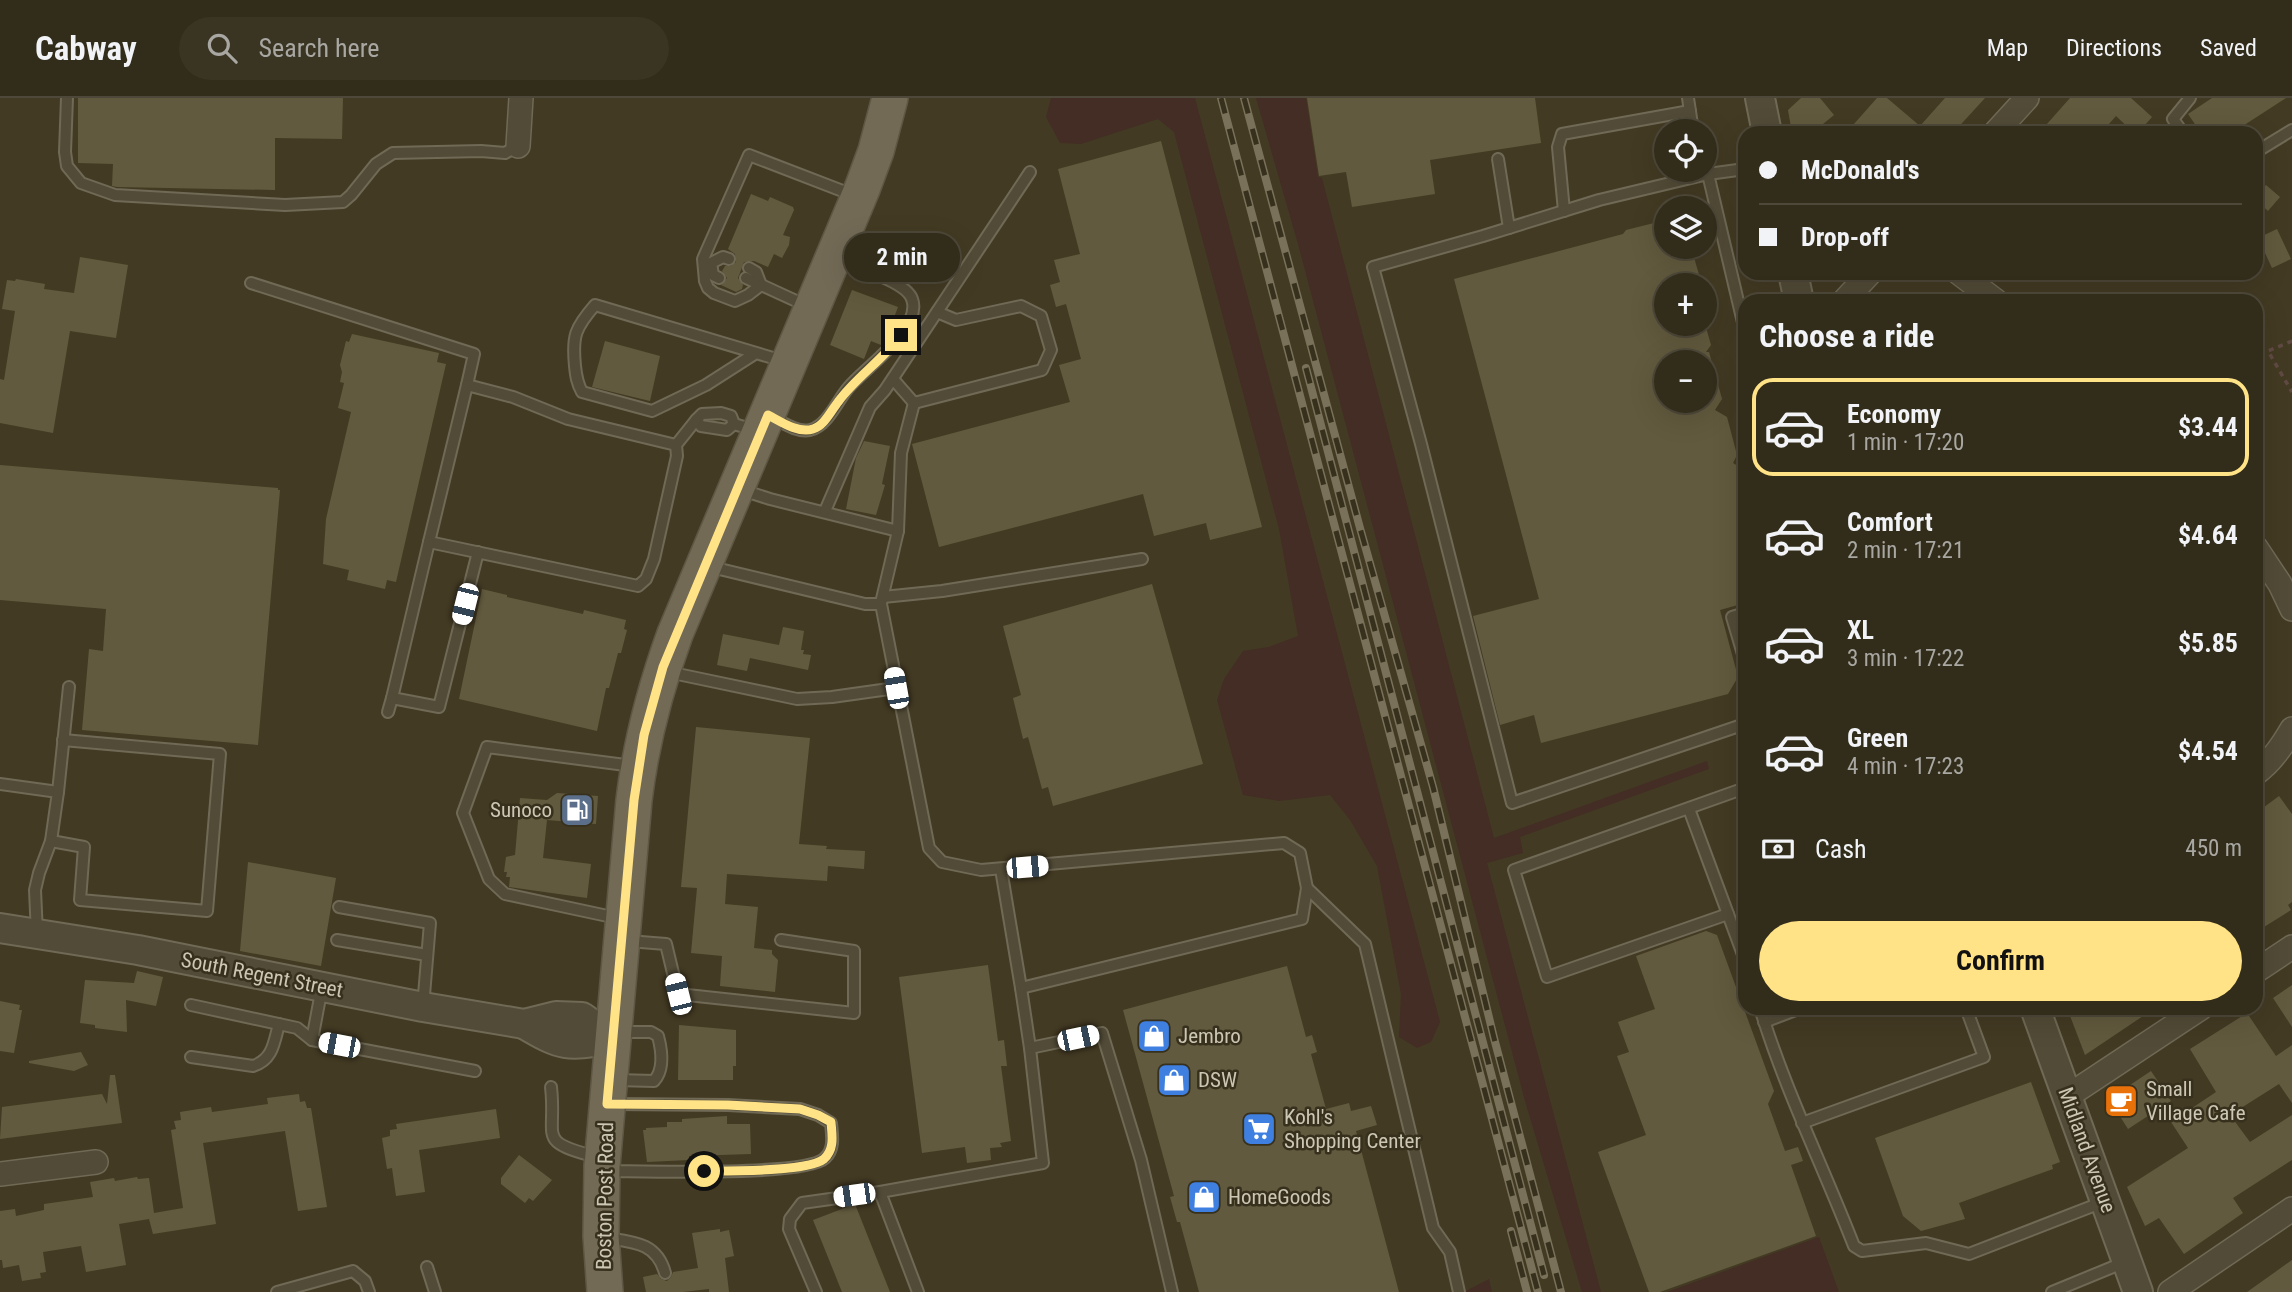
<!DOCTYPE html>
<meta charset="utf-8">
<style>
body{margin:0;font-family:"Roboto Condensed",sans-serif;background:#3a3423;color:#f1f3f6;height:100vh;display:flex;flex-direction:column;font-size:26px;white-space:nowrap}
*{box-sizing:border-box;margin:0}
p{font-size:23px;color:#a8a7a2}
.icon{flex:none;width:38px;height:38px;fill:none;stroke:currentColor;stroke-width:2;stroke-linecap:round;stroke-linejoin:round}
.map{position:relative;flex:1;overflow:hidden}
.details{position:absolute;left:1738px;top:196px;width:525px;height:721px;display:flex;flex-direction:column;background:#322c1a;border-radius:21px;box-shadow:0 7px 28px #0002,0 0 0 2px #4d4839}
.details>*{flex:none}
.guide{position:absolute;left:1738px;top:28px;width:525px;height:154px;border-radius:21px;box-shadow:0 7px 28px #0002,0 0 0 2px #4d4839;display:grid;align-content:center;height:154px;padding:0 21px;background:#322c1a}
.buttons{position:absolute;left:1654px;top:21px;display:grid;gap:14px}
.buttons a{display:grid;place-items:center;width:63px;height:63px;border-radius:50%;background:#322c1a;box-shadow:0 7px 28px #0002,0 0 0 2px #4d4839;font-size:35px}
.end{position:absolute;width:32px;height:32px;margin:-16px;border:9px solid #ffe386;background:#111;box-shadow:0 0 0 4px #111}
.from{border-radius:50%}
.bubble{position:absolute;height:49px;border-radius:24px;background:#322c1a;box-shadow:0 7px 28px #0002,0 0 0 2px #4d4839;font-size:23px;font-weight:700;line-height:49px;text-align:center}
.car{position:absolute;width:21px;height:42px;margin:-21px -10px;border-radius:9px;box-shadow:0 0 5px 2px #0007;background:linear-gradient(#fff 24%,#345 0 40%,#fff 0 76%,#345 0 86%,#fff 0)}
.guide b{display:flex;align-items:center;gap:24px;height:66px;font-size:26px}
.guide b+b{border-top:2px solid #4d4839}
.guide i{width:18px;height:18px;background:#f1f3f6}
ul{padding:0;list-style:none}
li{display:flex;align-items:center;gap:21px;height:98px;margin:0 14px 10px;padding:0 7px;border:4px solid transparent;border-radius:21px}
li div{flex:1}
li b{display:block;font-size:26px}
li em{font-style:normal;font-weight:700}
li.on{border-color:#ffe386}
li>.icon{width:63px;height:63px;stroke-width:1.5}
h2{padding:0 21px;font-size:32px;line-height:84px}
.pay{display:flex;align-items:center;gap:18px;height:77px;padding:0 21px;font-size:26px}
.pay p{margin-inline-start:auto}
.button{display:flex;gap:14px;margin-top:auto;padding:14px 21px}
.button a{flex:1;height:80px;border-radius:42px;background:#ffe386;color:#111;font-size:28px;font-weight:700;line-height:80px;text-align:center}
header{display:flex;align-items:center;gap:42px;box-sizing:border-box;height:98px;padding:0 35px;background:#322c1a;border-bottom:2px solid #4d4839}
header strong{font-size:33px}
nav{display:flex;gap:38px;margin-inline-start:auto;font-size:24px}
.search{width:490px;height:63px;background:#3a3423;display:flex;align-items:center;gap:18px;box-sizing:border-box;padding:0 24px;border-radius:38px;color:#a8a7a2;font-size:26px}
.map>svg:first-child{display:block}
.green{fill:#432d25}
.building{fill:#625a3e;fill-rule:evenodd}
.lines{fill:none;stroke-linecap:round;stroke-linejoin:round}
.service-casing{stroke:#6f6955;stroke-width:14}
.minor-casing{stroke:#6f6955;stroke-width:26}
.tertiary-casing{stroke:#6f6955;stroke-width:32}
.primary-casing{stroke:#5e5744;stroke-width:38}
.path{stroke:#604a43;stroke-width:3.5;stroke-dasharray:5 5;stroke-linecap:butt}
.service{stroke:#524b37;stroke-width:10}
.minor{stroke:#524b37;stroke-width:23}
.tertiary{stroke:#524b37;stroke-width:28}
.primary{stroke:#726a55;stroke-width:35}
.rail-casing{stroke:#797159;stroke-width:8}
.rail{stroke:#37301c;stroke-width:5;stroke-dasharray:16;stroke-linecap:butt}
.route{stroke:#ffe386;stroke-width:9}
.labels{text-anchor:middle;dominant-baseline:central;stroke-width:5;stroke-linejoin:round;paint-order:stroke}
.poi-label{font-size:21px;fill:#ccc7b4;stroke:#37301c;text-anchor:start}
.street-label{font-size:21px;fill:#ccc7b4;stroke:#37301c}
</style>
<header>
<strong>Cabway</strong>
<div class="search"><svg class="icon" aria-label="search" viewBox="0 0 24 24"><circle cx="10" cy="10" r="6"/><path d="M15 15l6 6"/></svg>Search here</div>
<nav><a>Map</a><a>Directions</a><a>Saved</a></nav>
</header>
<div class="map">
<svg width="2292" height="1194" viewBox="0 0 2292 1194">
<rect width="100%" height="100%" fill="#433a23"/>
<g class="green">
<polygon points="1051,0 1195,0 1440,924 1431,944 1417,950 1399,939 1401,896 1377,768 1350,722 1330,697 1279,703 1243,697 1217,602 1224,581 1243,553 1269,549 1298,538 1279,431 1174,34 1158,21 1081,46 1060,45 1046,19"/>
<polygon points="1256,0 1306,0 1318,79 1322,80 1494,740 1707,663 1709,671 1520,739 1523,755 1487,765 1601,1194 1582,1194 1525,1003 1298,146"/>
<polygon points="1819,1139 1839,1194 1667,1194"/>
<polygon points="1489,1181 1492,1194 1466,1194 1466,1193"/>
</g>
<g class="building">
<polygon points="78,0 343,0 342,41 275,40 275,92 117,89 112,88 113,66 78,65"/>
<polygon points="1307,0 1535,0 1541,45 1430,62 1435,96 1352,109 1346,74 1319,78"/>
<polygon points="1801,0 1820,0 1834,17 1812,35 1806,28 1796,35 1792,35 1788,12"/>
<polygon points="1877,0 1887,0 1920,28 1945,0 1985,0 1953,35 1846,35"/>
<polygon points="2070,0 2131,0 2152,19 2138,35 2134,35 2116,18 2101,35 2039,35"/>
<polygon points="2212,0 2286,0 2232,35 2201,35 2188,16"/>
<polygon points="1161,43 1262,429 1210,442 1206,425 1154,438 1143,396 939,449 912,346 1070,304 1059,267 1081,261 1066,206 1056,209 1050,187 1060,184 1054,162 1080,156 1058,71"/>
<polygon points="2266,87 2280,99 2268,113 2256,102 2256,98"/>
<polygon points="751,96 768,103 770,99 793,109 794,112 783,137 790,139 789,147 782,160 774,156 768,169 754,163 744,164 738,180 743,187 742,191 736,194 721,187 727,180 722,173 725,168 731,168 736,164 735,156 728,151"/>
<path d="M 1666,122 L 1666,149 L 1691,149 L 1702,187 L 1666,187 L 1666,226 L 1705,226 L 1711,247 L 1706,254 L 1709,254 L 1722,301 L 1715,312 L 1727,319 L 1737,357 L 1733,365 L 1745,372 L 1745,505 L 1720,512 L 1738,579 L 1728,596 L 1541,645 L 1534,617 L 1500,627 L 1473,518 L 1539,501 L 1454,181 L 1623,136 L 1626,132 ZM 1704,257 L 1704,303 L 1666,303 L 1666,264 L 1700,264 Z"/>
<polygon points="2277,131 2291,161 2272,170 2258,140"/>
<polygon points="80,159 128,167 116,240 70,233 53,335 0,325 0,281 4,282 15,213 2,211 7,182 15,183 16,181 45,186 44,191 74,195"/>
<polygon points="852,192 898,209 885,243 881,247 871,243 864,261 830,247"/>
<polygon points="352,236 439,255 437,264 446,266 396,484 387,482 385,491 347,482 349,472 323,466 326,421 351,314 338,310 344,285 340,284 342,274 340,267 346,243 349,244"/>
<polygon points="605,243 660,258 650,303 592,289"/>
<polygon points="864,343 890,348 882,386 885,387 876,417 846,411 856,360"/>
<polygon points="0,367 278,390 278,392 280,392 258,647 82,632 89,551 103,553 106,511 0,502"/>
<polygon points="1152,486 1203,666 1053,708 1048,689 1042,691 1028,639 1023,641 1013,600 1021,597 1003,528"/>
<polygon points="482,491 507,497 507,499 583,516 584,512 626,522 624,531 627,532 621,555 618,555 609,590 606,590 597,633 459,601"/>
<polygon points="783,529 804,533 801,552 804,552 803,556 811,557 808,572 750,560 747,573 717,567 723,536 779,547"/>
<polygon points="696,629 810,640 799,746 827,748 826,751 865,753 864,771 828,768 827,783 727,776 725,806 758,809 754,850 772,852 772,856 778,862 775,894 720,888 722,858 691,855 697,790 681,789"/>
<polygon points="557,695 598,698 596,726 547,722 543,760 591,766 587,800 509,789 510,779 506,779 507,774 504,774 506,759 515,757 520,700 547,702"/>
<polygon points="2279,698 2292,716 2292,804 2288,807 2291,812 2256,834 2256,715"/>
<polygon points="248,764 336,780 321,868 240,853"/>
<polygon points="1706,833 1717,837 1774,993 1768,1006 1785,1053 1798,1049 1803,1063 1791,1067 1816,1138 1660,1194 1649,1194 1598,1054 1646,1037 1617,958 1629,954 1618,924 1655,911 1636,858"/>
<polygon points="988,867 998,943 1004,942 1007,968 1001,968 1011,1043 1000,1045 1002,1049 990,1050 991,1062 967,1065 965,1049 922,1055 899,879"/>
<polygon points="1287,868 1306,939 1312,937 1317,954 1311,956 1326,1011 1349,1005 1351,1013 1371,1008 1377,1027 1356,1033 1399,1194 1199,1194 1180,1124 1177,1124 1170,1099 1174,1098 1123,912"/>
<polygon points="137,873 163,879 156,908 126,902 127,934 95,930 95,927 80,925 85,882 134,885"/>
<polygon points="2292,887 2292,929 2273,900"/>
<polygon points="0,903 20,907 19,912 22,912 14,955 0,953"/>
<polygon points="2067,910 2155,910 2085,957"/>
<polygon points="2247,915 2276,958 2292,947 2292,1005 2279,986 2230,1017 2250,1044 2292,1017 2292,1062 2233,1100 2243,1115 2184,1156 2159,1120 2145,1128 2127,1089 2188,1050 2171,1024 2216,994 2190,951"/>
<polygon points="679,927 736,932 736,968 733,968 733,982 678,982"/>
<polygon points="81,954 88,967 74,973 29,965 29,963"/>
<polygon points="2151,973 2171,1003 2128,1031 2109,1001"/>
<polygon points="110,977 115,977 122,1025 0,1041 2,1009 102,996 107,1006"/>
<polygon points="2031,984 2060,1064 2052,1067 2053,1071 1959,1105 1965,1121 1921,1133 1903,1118 1875,1040"/>
<polygon points="299,996 300,1004 305,1003 307,1010 311,1010 327,1109 298,1113 285,1033 203,1045 216,1126 153,1136 149,1121 119,1126 126,1167 86,1174 81,1148 43,1154 46,1174 40,1175 41,1180 22,1183 19,1167 3,1170 2,1162 0,1162 0,1113 15,1111 16,1118 44,1112 44,1106 93,1099 90,1084 114,1080 115,1083 137,1079 138,1081 149,1080 154,1115 183,1110 171,1032 176,1031 174,1023 181,1022 180,1014 211,1009 212,1014 268,1006 267,1000"/>
<polygon points="496,1011 500,1040 419,1052 425,1094 396,1098 392,1070 387,1071 382,1040 390,1038 390,1032 397,1031 396,1026"/>
<polygon points="727,1018 727,1026 750,1026 751,1056 689,1058 689,1062 647,1064 643,1032 646,1032 646,1030 667,1029 667,1024 682,1024 682,1021"/>
<polygon points="519,1057 552,1082 533,1103 529,1100 525,1105 501,1086 501,1080"/>
<polygon points="855,1106 890,1194 842,1194 813,1122"/>
<polygon points="720,1131 720,1134 729,1132 734,1158 725,1160 729,1194 709,1194 709,1191 683,1194 646,1194 643,1179 657,1176 661,1181 667,1183 671,1179 673,1174 698,1170 692,1135"/>
<polygon points="2292,1162 2292,1194 2247,1194"/>
</g>
<g class="lines">
<g class="service-casing">
<g id="service">
<polyline points="67,0 65,54 67,68 81,85 115,97 285,107 343,104 351,97 376,66 393,55 481,53 505,55 518,48"/>
<polyline points="1688,0 1693,33"/>
<polyline points="2183,35 2173,21 2190,0"/>
<polyline points="2256,54 2292,32"/>
<polyline points="1498,61 1509,130"/>
<polyline points="1704,69 1708,76 1745,71"/>
<polyline points="1564,113 1558,49 1562,36 1690,13"/>
<polyline points="749,170 756,174 761,187"/>
<polyline points="719,180 713,177 711,165 723,159 729,161"/>
<polyline points="746,180 807,208"/>
<polyline points="251,185 474,256 467,287"/>
<polyline points="761,187 748,197 735,203 714,195 708,190 705,183 703,161 749,57 853,97"/>
<polyline points="1745,233 1708,76 1599,102 1483,138 1373,169 1421,346 1512,705 1745,626"/>
<path d="M 756,255 L 706,287 L 652,313 L 582,294 C 577,285 576,278 575,268 C 572,238 575,230 595,207 L 783,263"/>
<polyline points="893,281 914,305"/>
<polyline points="914,305 1042,272 1051,252 1041,218 1021,208 956,222 937,214"/>
<path d="M 770,318 C 782,324 797,335 810,332 C 828,328 838,301 849,289 C 865,270 923,230 912,201 C 906,183 855,169 837,162"/>
<polyline points="734,326 727,332 701,328 696,322 702,316 721,315 731,318 734,326 754,332"/>
<polyline points="676,347 568,321 513,299 467,287 429,444 638,488 646,481 654,461 677,358 676,347 696,322"/>
<polyline points="739,391 770,401 898,433"/>
<polyline points="825,413 870,309 885,292 1030,74"/>
<polyline points="429,444 392,600 439,609 478,454"/>
<polyline points="707,468 865,506 881,506 929,750 942,764 981,772 1284,745 1300,755 1307,790 1302,821 1021,890 1030,950"/>
<polyline points="883,499 942,493 1142,461"/>
<polyline points="881,505 898,433 901,355 914,305"/>
<polyline points="1745,515 1732,519 1745,563"/>
<polyline points="668,574 797,601 832,599 896,590"/>
<polyline points="388,614 392,600"/>
<polyline points="0,686 58,694 51,743 84,749 80,802 207,813 220,656 63,642"/>
<polyline points="58,694 69,589"/>
<polyline points="1689,711 1745,862"/>
<polyline points="1001,771 1021,890"/>
<polyline points="1307,790 1365,846 1433,1130 1450,1154 1459,1194"/>
<polyline points="339,809 430,825 423,909"/>
<polyline points="1728,816 1547,879 1514,772 1745,690"/>
<polyline points="617,820 505,796 489,781 463,715 487,649 633,668"/>
<polyline points="37,836 35,792 39,775 51,743"/>
<polyline points="337,842 427,857"/>
<polyline points="628,843 666,846 678,896 854,915 854,853 781,842"/>
<polyline points="191,907 297,930 312,942 475,973"/>
<path d="M 1760,910 C 1785,992 1823,1068 1854,1148 L 1862,1153 L 1926,1145 L 1969,1156 L 2103,1104"/>
<polyline points="1764,924 1801,910"/>
<polyline points="312,942 322,889"/>
<path d="M 191,959 L 253,968 C 273,962 274,944 279,926"/>
<path d="M 616,982 L 654,983 C 664,972 662,953 658,938 L 651,934 L 617,934"/>
<path d="M 551,989 C 557,1041 535,1043 597,1059"/>
<polyline points="1802,1025 1984,959 1966,910"/>
<path d="M 605,1073 C 640,1073 805,1079 825,1060 C 835,1051 832,1037 831,1025 L 818,1017 L 800,1011 L 728,1007 L 613,1006"/>
<path d="M 607,1140 C 634,1144 657,1145 665,1175"/>
<polyline points="427,1169 435,1194"/>
<polyline points="277,1194 353,1173 365,1183 369,1194"/>
<polyline points="816,1194 789,1131 790,1121 802,1105 880,1094"/>
<polyline points="918,1194 880,1094 1043,1065 1030,950 1102,935 1141,1062 1172,1194"/>
<polyline points="2052,1194 2125,1164"/>
</g>
</g>
<g class="minor-casing">
<g id="minor">
<polyline points="1995,35 2027,0"/>
<polyline points="518,48 521,0"/>
<polyline points="1959,175 1996,203"/>
<polyline points="1844,203 1870,175"/>
<polyline points="2256,450 2280,486 2292,511"/>
<path d="M 2256,675 C 2272,663 2282,648 2292,631"/>
<polyline points="2256,873 2292,849"/>
<polyline points="2068,998 2201,910"/>
<polyline points="0,1076 96,1064"/>
<polyline points="2170,1194 2292,1111"/>
</g>
</g>
<g class="tertiary-casing">
<g id="tertiary">
<polyline points="1760,0 1767,35"/>
<polyline points="1793,175 1799,203"/>
<polyline points="0,830 138,852 423,909 524,926"/>
<polyline points="2035,910 2138,1194"/>
<path d="M 556,918 L 582,919 L 613,941 C 568,948 564,950 524,926 Z"/>
</g>
</g>
<g class="primary-casing">
<path id="primary" d="M 605,1194 L 601,1138 L 602,1068 L 634,702 C 641,644 655,591 675,536 L 862,91 L 876,53 L 890,0"/>
</g>
<polyline class="path" points="2292,243 2268,253 2292,294"/>
<use href="#service" class="service"/>
<use href="#minor" class="minor"/>
<use href="#tertiary" class="tertiary"/>
<use href="#primary" class="primary"/>
<g class="rail-casing">
<g id="rail">
<polyline points="1221,0 1538,1194"/>
<polyline points="1244,0 1360,430 1433,689 1494,940 1561,1194"/>
<polyline points="1306,270 1544,1177"/>
<polyline points="1511,1133 1527,1194"/>
</g>
</g>
<use href="#rail" class="rail"/>
</g>
<g class="lines">
<path class="route" d="M 704,1073 C 726,1073 808,1074 824,1061 C 835,1051 832,1037 831,1024 L 818,1017 L 800,1011 L 728,1007 L 607,1006 L 634,702 L 644,637 L 663,569 L 768,317 C 780,323 798,336 813,331 C 824,328 831,313 838,304 C 856,279 883,262 901,237"/>
</g>
<defs>
<g id="fuel-square" transform="scale(1.75)"><rect x="-9" y="-9" width="18" height="18" rx="4" fill="#5c6f8a" stroke="#37301c"/><path d="M-5.5-6h7V0h2V4h1.3V-2.5L3-4.5l.8-.8L6-3V5H2.5V1h-1V6h-7ZM-4.2-4.7v3.2H.2V-4.7Z" fill="#fff"/></g>
<g id="shop-square" transform="scale(1.75)"><rect x="-9" y="-9" width="18" height="18" rx="4" fill="#3f7fe0" stroke="#37301c"/><path d="M-5-2.5h2.3a2.7 3.5 0 0 1 5.4 0H5L5.5 6h-11ZM-1.5-2.5h3a1.5 2.3 0 0 0-3 0Z" fill="#fff"/></g>
<g id="cafe-square" transform="scale(1.75)"><rect x="-9" y="-9" width="18" height="18" rx="4" fill="#e8710a" stroke="#37301c"/><path d="M-5.5-4.5H6V0H3Q3 3.5 0 3.5H-2.5Q-5.5 3.5-5.5 0ZM3-3.2v2h1.7v-2ZM-6 4.5H4V6H-6Z" fill="#fff"/></g>
<g id="supermarket-square" transform="scale(1.75)"><rect x="-9" y="-9" width="18" height="18" rx="4" fill="#3f7fe0" stroke="#37301c"/><path d="M-6-5.5h2.5l.6 2H6L4.5 2H-2.5L-4.4-4H-6ZM-1.5 3.2a1.3 1.3 0 1 0 .1 0ZM3 3.2a1.3 1.3 0 1 0 .1 0Z" fill="#fff"/></g>
</defs>
<g fill-rule="evenodd">
<use href="#fuel-square" x="577" y="712"/>
<use href="#shop-square" x="1154" y="938"/>
<use href="#shop-square" x="1174" y="982"/>
<use href="#cafe-square" x="2121" y="1003"/>
<use href="#supermarket-square" x="1259" y="1031"/>
<use href="#shop-square" x="1204" y="1099"/>
</g>
<g class="labels">
<g class="poi-label">
<text x="552" y="712" text-anchor="end">Sunoco</text>
<text x="1178" y="938">Jembro</text>
<text x="1198" y="982">DSW</text>
<text x="2146" y="991">Small<tspan x="2146" dy="24">Village Cafe</tspan></text>
<text x="1284" y="1019">Kohl's<tspan x="1284" dy="24">Shopping Center</tspan></text>
<text x="1228" y="1099">HomeGoods</text>
</g>
<g class="street-label">
<text transform="translate(262 877) rotate(11)">South Regent Street</text>
<text transform="translate(2087 1052) rotate(70)">Midland Avenue</text>
<text transform="translate(605 1098) rotate(-89)">Boston Post Road</text>
</g>
</g>
</svg>
<div class="buttons">
<a><svg class="icon" aria-label="locate" viewBox="0 0 24 24"><circle cx="12" cy="12" r="6"/><path d="M12 2v4M12 18v4M2 12h4M18 12h4"/></svg></a>
<a><svg class="icon" aria-label="layers" viewBox="0 0 24 24"><path d="M12 4l9 5-9 5-9-5zM3 14l9 5 9-5"/></svg></a>
<a>+</a>
<a>−</a>
</div>
<i class="end from" style="left:704px;top:1073px"></i>
<i class="end" style="left:901px;top:237px"></i>
<div class="bubble" style="left:844px;top:135px;width:116px">2 min</div>
<i class="car" style="left:465px;top:506px;rotate:194deg"></i>
<i class="car" style="left:896px;top:590px;rotate:350deg"></i>
<i class="car" style="left:1027px;top:769px;rotate:85deg"></i>
<i class="car" style="left:678px;top:896px;rotate:346deg"></i>
<i class="car" style="left:1078px;top:940px;rotate:78deg"></i>
<i class="car" style="left:339px;top:947px;rotate:281deg"></i>
<i class="car" style="left:854px;top:1097px;rotate:262deg"></i>
<div class="guide">
<b><i class="from"></i>McDonald's</b>
<b><i></i>Drop-off</b>
</div>
<section class="details">
<h2>Choose a ride</h2>
<ul>
<li class="on"><svg class="icon" aria-label="car" viewBox="0 0 24 24"><path d="M5 17H2v-5l4-1 3-4h7l3 4 3 1v5h-3M9 17h6M6 11h13"/><circle cx="7" cy="17" r="2"/><circle cx="17" cy="17" r="2"/></svg><div><b>Economy</b><p>1 min · 17:20</p></div><em>$3.44</em></li>
<li><svg class="icon" aria-label="car" viewBox="0 0 24 24"><path d="M5 17H2v-5l4-1 3-4h7l3 4 3 1v5h-3M9 17h6M6 11h13"/><circle cx="7" cy="17" r="2"/><circle cx="17" cy="17" r="2"/></svg><div><b>Comfort</b><p>2 min · 17:21</p></div><em>$4.64</em></li>
<li><svg class="icon" aria-label="car" viewBox="0 0 24 24"><path d="M5 17H2v-5l4-1 3-4h7l3 4 3 1v5h-3M9 17h6M6 11h13"/><circle cx="7" cy="17" r="2"/><circle cx="17" cy="17" r="2"/></svg><div><b>XL</b><p>3 min · 17:22</p></div><em>$5.85</em></li>
<li><svg class="icon" aria-label="car" viewBox="0 0 24 24"><path d="M5 17H2v-5l4-1 3-4h7l3 4 3 1v5h-3M9 17h6M6 11h13"/><circle cx="7" cy="17" r="2"/><circle cx="17" cy="17" r="2"/></svg><div><b>Green</b><p>4 min · 17:23</p></div><em>$4.54</em></li>
</ul>
<div class="pay"><svg class="icon" aria-label="cash" viewBox="0 0 24 24"><path d="M3 7h18v10H3z"/><circle cx="12" cy="12" r="2"/></svg>Cash<p>450 m</p></div>
<div class="button"><a>Confirm</a></div>
</section>
</div>
